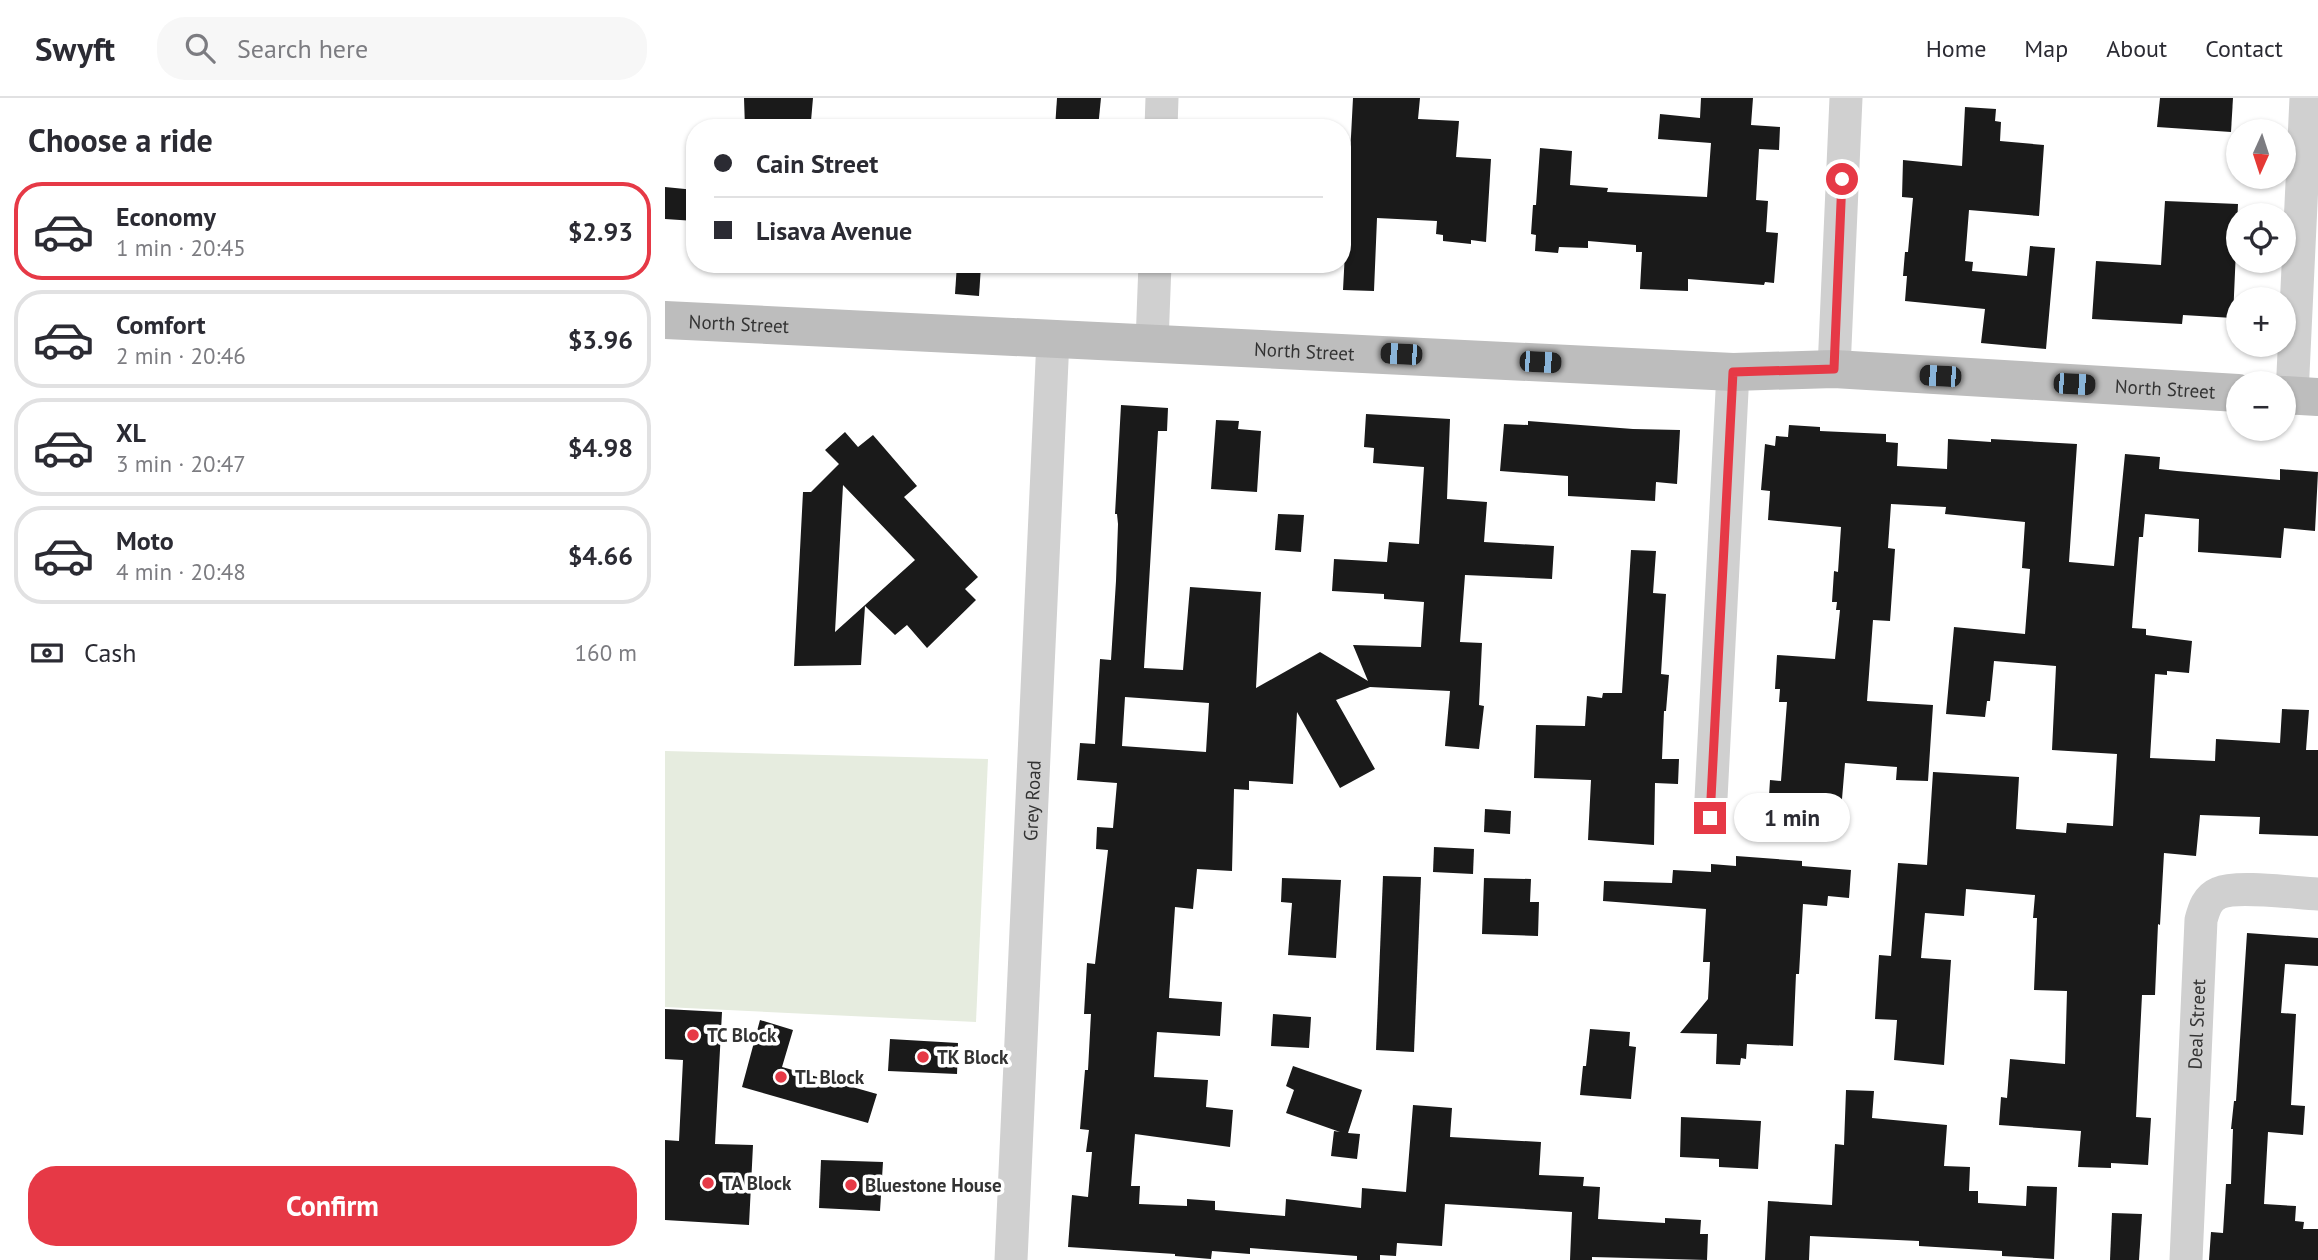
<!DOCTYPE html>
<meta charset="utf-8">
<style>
body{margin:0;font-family:"PT Sans",sans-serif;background:#f7f7f7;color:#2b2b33;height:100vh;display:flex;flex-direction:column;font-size:26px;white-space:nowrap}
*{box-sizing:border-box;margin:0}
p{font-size:23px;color:#7c7c81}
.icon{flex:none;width:38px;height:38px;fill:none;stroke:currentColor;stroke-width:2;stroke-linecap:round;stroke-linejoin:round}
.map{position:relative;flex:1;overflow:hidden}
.drawer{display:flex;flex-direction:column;background:#fff;width:665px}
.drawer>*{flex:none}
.top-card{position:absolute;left:21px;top:21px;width:665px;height:154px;border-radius:28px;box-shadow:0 2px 5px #0004;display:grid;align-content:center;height:154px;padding:0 28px;background:#fff}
.needle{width:46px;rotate:183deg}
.buttons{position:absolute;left:1561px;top:21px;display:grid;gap:14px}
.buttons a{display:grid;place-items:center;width:70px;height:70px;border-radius:50%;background:#fff;box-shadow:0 2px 5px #0004;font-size:35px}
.end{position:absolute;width:32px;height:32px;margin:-16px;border:9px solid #e63946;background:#fff;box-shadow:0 0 0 4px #fff}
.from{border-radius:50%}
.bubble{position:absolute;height:49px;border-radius:24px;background:#fff;box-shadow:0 2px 5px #0004;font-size:23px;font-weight:700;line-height:49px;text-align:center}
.car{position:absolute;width:21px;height:42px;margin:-21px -10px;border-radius:9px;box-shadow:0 0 5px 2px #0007;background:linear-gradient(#222 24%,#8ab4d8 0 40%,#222 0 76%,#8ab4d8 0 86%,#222 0)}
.top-card b{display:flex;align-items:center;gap:24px;height:66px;font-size:26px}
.top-card b+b{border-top:2px solid #e1e1e2}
.top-card i{width:18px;height:18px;background:#2b2b33}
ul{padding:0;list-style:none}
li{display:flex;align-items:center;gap:21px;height:98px;margin:0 14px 10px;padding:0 14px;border:4px solid #e1e1e2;border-radius:28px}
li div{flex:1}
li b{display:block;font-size:26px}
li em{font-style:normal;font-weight:700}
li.selected{border-color:#e63946}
li>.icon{width:63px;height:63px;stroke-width:1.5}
h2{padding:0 28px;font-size:32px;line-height:84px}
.pay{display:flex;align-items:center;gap:18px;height:77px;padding:0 28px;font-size:26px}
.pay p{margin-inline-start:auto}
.primary-button{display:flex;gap:14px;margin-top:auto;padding:14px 28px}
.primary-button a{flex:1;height:80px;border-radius:28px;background:#e63946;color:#fff;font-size:28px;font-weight:700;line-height:80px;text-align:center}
header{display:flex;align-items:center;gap:42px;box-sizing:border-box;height:98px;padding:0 35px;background:#fff;border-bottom:2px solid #e1e1e2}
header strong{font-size:33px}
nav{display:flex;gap:38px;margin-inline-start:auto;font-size:24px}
.search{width:490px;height:63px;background:#f7f7f7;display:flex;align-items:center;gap:18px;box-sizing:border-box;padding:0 24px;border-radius:28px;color:#7c7c81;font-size:26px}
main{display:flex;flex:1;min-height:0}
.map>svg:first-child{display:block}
.green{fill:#e6ecdf}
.building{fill:#1a1a1a;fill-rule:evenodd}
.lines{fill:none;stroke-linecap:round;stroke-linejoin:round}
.street{stroke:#d0d0d0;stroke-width:33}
.secondary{stroke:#bdbdbd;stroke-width:38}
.route{stroke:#e63946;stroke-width:9}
.poi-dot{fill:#e63946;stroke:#fff;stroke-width:2.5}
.labels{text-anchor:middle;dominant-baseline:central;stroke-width:7;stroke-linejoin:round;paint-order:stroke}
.street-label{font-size:19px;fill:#333;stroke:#fff}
.poi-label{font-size:19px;font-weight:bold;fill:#333;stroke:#fff;text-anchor:start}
</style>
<header>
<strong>Swyft</strong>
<div class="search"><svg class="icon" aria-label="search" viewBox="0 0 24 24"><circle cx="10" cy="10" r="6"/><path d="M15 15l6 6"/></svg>Search here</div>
<nav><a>Home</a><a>Map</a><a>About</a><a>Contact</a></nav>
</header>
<main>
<section class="drawer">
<h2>Choose a ride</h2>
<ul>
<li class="selected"><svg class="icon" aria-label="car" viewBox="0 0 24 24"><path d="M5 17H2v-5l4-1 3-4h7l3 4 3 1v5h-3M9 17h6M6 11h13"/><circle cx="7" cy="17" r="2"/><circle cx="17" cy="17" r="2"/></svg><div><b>Economy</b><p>1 min · 20:45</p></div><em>$2.93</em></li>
<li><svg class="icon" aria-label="car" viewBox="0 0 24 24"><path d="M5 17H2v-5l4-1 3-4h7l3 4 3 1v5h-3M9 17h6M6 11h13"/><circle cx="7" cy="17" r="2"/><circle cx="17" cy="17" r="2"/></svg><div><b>Comfort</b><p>2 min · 20:46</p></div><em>$3.96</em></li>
<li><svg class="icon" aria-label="car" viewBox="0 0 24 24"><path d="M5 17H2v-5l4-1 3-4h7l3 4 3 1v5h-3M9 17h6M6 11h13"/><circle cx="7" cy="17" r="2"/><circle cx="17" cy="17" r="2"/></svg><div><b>XL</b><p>3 min · 20:47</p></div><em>$4.98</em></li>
<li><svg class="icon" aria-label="car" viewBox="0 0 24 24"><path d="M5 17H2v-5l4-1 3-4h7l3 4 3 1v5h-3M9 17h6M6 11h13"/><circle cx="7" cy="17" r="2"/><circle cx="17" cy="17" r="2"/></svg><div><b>Moto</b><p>4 min · 20:48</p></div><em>$4.66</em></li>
</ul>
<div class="pay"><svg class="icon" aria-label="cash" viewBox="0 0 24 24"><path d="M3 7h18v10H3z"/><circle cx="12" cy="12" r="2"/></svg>Cash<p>160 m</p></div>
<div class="primary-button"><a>Confirm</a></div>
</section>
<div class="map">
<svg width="1653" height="1162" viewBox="0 0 1653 1162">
<rect width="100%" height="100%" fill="#fff"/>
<polygon class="green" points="0,653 323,661 311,924 0,909"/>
<g class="building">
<polygon points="79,0 148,0 146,23 130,22 130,30 80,30"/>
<polygon points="392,0 436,0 433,30 390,30"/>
<polygon points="688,0 755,0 753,21 794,23 791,59 826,61 821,144 806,142 806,146 778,143 778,137 771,136 772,123 712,120 709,193 678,192"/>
<polygon points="1036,0 1088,0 1086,27 1115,29 1114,52 1094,51 1091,102 1103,103 1101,134 1113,135 1109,185 1100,184 1099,187 1023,181 1023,193 975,191 977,154 971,154 971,147 923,143 923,150 894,149 893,155 870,153 871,137 866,136 868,107 871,107 875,50 907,53 905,87 943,90 942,94 1042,99 1046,45 993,41 995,16 1035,20"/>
<polygon points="1495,0 1568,0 1566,34 1492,29"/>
<polygon points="1300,9 1331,11 1330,23 1336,24 1335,43 1379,47 1374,118 1304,112 1300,163 1308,164 1307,173 1362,178 1365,148 1390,150 1381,251 1316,245 1320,211 1240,203 1242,178 1238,178 1240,154 1243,154 1248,100 1237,99 1238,62 1297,68"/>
<polygon points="0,89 30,92 30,123 0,121"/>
<polygon points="1500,103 1573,106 1568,220 1518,217 1517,226 1427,221 1431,163 1496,167"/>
<polygon points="292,166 316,168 314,198 290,196"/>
<path d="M 456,307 L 503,310 L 502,333 L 493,333 L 479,570 L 518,572 L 525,489 L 596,494 L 591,590 L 655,554 L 703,583 L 688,547 L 756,549 L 759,504 L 719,501 L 719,496 L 667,493 L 669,461 L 722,464 L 724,444 L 754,446 L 759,369 L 708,365 L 709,350 L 699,349 L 701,316 L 785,321 L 782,401 L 822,404 L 819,444 L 889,448 L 887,481 L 800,477 L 795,544 L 817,545 L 814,607 L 819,608 L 814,651 L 780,648 L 785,593 L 705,589 L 671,602 L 710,671 L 675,690 L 632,614 L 628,686 L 584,683 L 584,692 L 569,691 L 567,773 L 532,771 L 528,811 L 510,809 L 504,900 L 557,904 L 555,938 L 492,934 L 489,979 L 543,982 L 541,1009 L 568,1012 L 565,1049 L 470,1036 L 466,1088 L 475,1088 L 474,1106 L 522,1108 L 522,1101 L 550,1103 L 550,1112 L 620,1118 L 621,1101 L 696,1110 L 697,1090 L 741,1094 L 748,1007 L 787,1010 L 785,1039 L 876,1044 L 874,1077 L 919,1079 L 918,1088 L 935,1089 L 933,1121 L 1000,1125 L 1000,1120 L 1036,1122 L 1035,1136 L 1043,1136 L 1042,1162 L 927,1159 L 927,1162 L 905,1162 L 907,1114 L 780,1106 L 777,1148 L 732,1145 L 731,1158 L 715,1157 L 715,1162 L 692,1162 L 692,1158 L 585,1150 L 585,1156 L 547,1153 L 546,1161 L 510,1158 L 510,1156 L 403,1149 L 407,1097 L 423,1099 L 427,1054 L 421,1054 L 424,1032 L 415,1031 L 420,972 L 423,972 L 426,916 L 419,916 L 422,865 L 430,866 L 443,752 L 431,751 L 432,729 L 448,730 L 452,685 L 412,682 L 415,645 L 430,646 L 435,561 L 446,562 L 451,483 L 453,426 L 452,416 L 450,416 ZM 460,599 L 544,605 L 541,654 L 457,648 Z"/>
<polygon points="551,322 574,323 573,331 596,333 592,394 546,391"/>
<polygon points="863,323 968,331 1015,332 1012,386 991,384 990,403 903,398 903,378 835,373 839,326 863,327"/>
<polygon points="1124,327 1155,329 1155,333 1221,336 1221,344 1233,345 1232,368 1282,371 1283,341 1326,344 1326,341 1412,346 1404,464 1449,468 1460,356 1495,359 1494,371 1512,373 1615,382 1615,371 1653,374 1650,433 1619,430 1616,460 1533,454 1534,421 1480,416 1478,439 1474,439 1467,530 1481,531 1481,537 1527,543 1524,575 1502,573 1502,577 1490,576 1485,660 1550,663 1551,641 1615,645 1617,611 1644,612 1641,652 1653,652 1653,738 1594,736 1595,719 1535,717 1531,758 1499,755 1495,827 1493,826 1490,897 1477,897 1471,1019 1486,1020 1483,1067 1446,1065 1446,1070 1413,1069 1416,1033 1334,1027 1336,999 1342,1000 1345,961 1400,966 1402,893 1369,892 1372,820 1368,820 1370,797 1301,791 1299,818 1260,815 1256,860 1286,862 1279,967 1229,962 1232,922 1210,921 1214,857 1226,858 1233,765 1262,767 1268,674 1354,679 1351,731 1401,735 1402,725 1448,728 1452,656 1387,652 1391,568 1329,563 1325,603 1322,603 1320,619 1281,616 1289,529 1360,536 1365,471 1357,470 1360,424 1280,416 1281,409 1226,406 1223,450 1230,451 1225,523 1208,522 1202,603 1268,607 1263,683 1231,682 1232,669 1180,665 1176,713 1134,710 1133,716 1103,714 1105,682 1116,683 1122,604 1114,604 1115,591 1110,591 1112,557 1170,561 1175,512 1171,512 1172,504 1167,504 1169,473 1173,474 1176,429 1103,422 1105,393 1096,392 1100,346 1110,348 1111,338 1123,339"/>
<path d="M 180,334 L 193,349 L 208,337 L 252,388 L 239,399 L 313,479 L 300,491 L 311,502 L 262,550 L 242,527 L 230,537 L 200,508 L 196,567 L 129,568 L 138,394 L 146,394 L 174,366 L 160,352 ZM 178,387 L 250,462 L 170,534 Z"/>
<polygon points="613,416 639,417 636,454 610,452"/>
<polygon points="966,452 991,453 988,495 1001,496 996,576 1004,577 1001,613 999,613 997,661 1014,661 1013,686 990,685 989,747 923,742 926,682 869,680 871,627 920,628 922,598 937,600 938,595 957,595"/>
<polygon points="820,711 846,713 845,736 819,734"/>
<polygon points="769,749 809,751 808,776 768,774"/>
<polygon points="1071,758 1137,763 1137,768 1186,772 1184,800 1163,798 1162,808 1138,806 1134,876 1131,876 1128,948 1082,946 1081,961 1076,960 1075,967 1051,966 1052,936 1015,935 1043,901 1045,864 1038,864 1041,811 938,803 939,783 1007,785 1008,772 1046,774 1046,766 1071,768"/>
<polygon points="718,778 756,779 749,954 711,952"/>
<polygon points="617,780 676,782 671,860 623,857 627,805 616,804"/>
<polygon points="819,780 866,781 865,804 874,804 873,838 817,836"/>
<polygon points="1582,835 1653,840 1653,868 1620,866 1616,915 1631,916 1626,1007 1640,1008 1638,1037 1603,1034 1599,1106 1631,1108 1630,1123 1639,1124 1638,1131 1653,1131 1653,1162 1544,1162 1546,1134 1558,1135 1561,1086 1566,1086 1568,1031 1566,1031 1569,1003 1571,1003"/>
<polygon points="0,911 57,914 50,1046 88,1047 84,1127 0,1122 0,1042 14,1043 18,962 0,961"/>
<polygon points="608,916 646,919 644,950 606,948"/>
<polygon points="95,922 128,932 117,969 212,996 203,1025 77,989"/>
<polygon points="925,931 965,934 964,948 971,949 966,1001 915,997 918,968 921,968"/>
<polygon points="225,941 293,945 292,976 223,973"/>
<polygon points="628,968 697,992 683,1035 695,1036 692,1061 666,1058 669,1033 675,1034 621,1015 629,992 621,988"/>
<polygon points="1181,992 1209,993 1207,1020 1282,1027 1279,1068 1305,1069 1304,1093 1313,1093 1313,1105 1361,1108 1362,1088 1392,1089 1389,1161 1337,1158 1337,1153 1254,1148 1254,1143 1145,1138 1144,1162 1100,1162 1103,1103 1167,1107 1170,1046 1179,1047"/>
<polygon points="1016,1019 1096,1023 1093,1071 1054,1069 1054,1061 1015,1059"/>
<polygon points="156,1062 218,1064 215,1113 154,1110"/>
<polygon points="1447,1115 1477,1116 1474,1162 1445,1162"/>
</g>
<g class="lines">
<g class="street">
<polyline points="496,30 497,0"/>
<polyline points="487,245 490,166"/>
<polyline points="1169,271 1181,0"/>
<polyline points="1627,297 1641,0"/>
<polyline points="1045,720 1068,274"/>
<path id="s1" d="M 346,1162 L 388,241"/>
<path id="s2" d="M 1521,1162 L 1536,822 C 1539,811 1542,800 1554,795 C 1572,787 1630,795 1653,796"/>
</g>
<g class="secondary">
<path id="s3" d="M 0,222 L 1068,274 L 1169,271 L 1573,295"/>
<polyline points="1619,297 1653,299"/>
</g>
</g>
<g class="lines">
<polyline class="route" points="1045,720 1068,274 1169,271 1177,81"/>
</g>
<g class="poi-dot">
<circle cx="28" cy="937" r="7"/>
<circle cx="258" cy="959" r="7"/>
<circle cx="116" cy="979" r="7"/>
<circle cx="43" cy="1085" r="7"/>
<circle cx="186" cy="1087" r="7"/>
</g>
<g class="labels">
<g class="street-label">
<text stroke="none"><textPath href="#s3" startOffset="74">North Street</textPath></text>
<text stroke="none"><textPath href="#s3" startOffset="640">North Street</textPath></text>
<text stroke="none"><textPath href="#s3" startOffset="1502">North Street</textPath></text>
<text stroke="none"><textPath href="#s1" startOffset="460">Grey Road</textPath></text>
<text stroke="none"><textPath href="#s2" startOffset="236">Deal Street</textPath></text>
</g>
<g class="poi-label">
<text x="42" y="937">TC Block</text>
<text x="272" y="959">TK Block</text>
<text x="130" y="979">TL Block</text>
<text x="57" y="1085">TA Block</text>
<text x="200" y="1087">Bluestone House</text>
</g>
</g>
</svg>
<div class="buttons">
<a><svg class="needle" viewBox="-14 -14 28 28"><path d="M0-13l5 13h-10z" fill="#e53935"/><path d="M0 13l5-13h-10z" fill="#7c7c81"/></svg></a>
<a><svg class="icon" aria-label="locate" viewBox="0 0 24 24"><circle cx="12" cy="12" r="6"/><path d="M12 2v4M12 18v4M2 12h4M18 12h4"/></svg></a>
<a>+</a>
<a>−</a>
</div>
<i class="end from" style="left:1177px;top:81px"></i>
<i class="end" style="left:1045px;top:720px"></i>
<div class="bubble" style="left:1069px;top:695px;width:116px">1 min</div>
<i class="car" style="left:736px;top:256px;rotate:273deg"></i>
<i class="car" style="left:875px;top:264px;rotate:93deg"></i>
<i class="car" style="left:1275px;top:278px;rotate:273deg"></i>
<i class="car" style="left:1409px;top:286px;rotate:93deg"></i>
<div class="top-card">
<b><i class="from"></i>Cain Street</b>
<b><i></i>Lisava Avenue</b>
</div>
</div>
</main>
